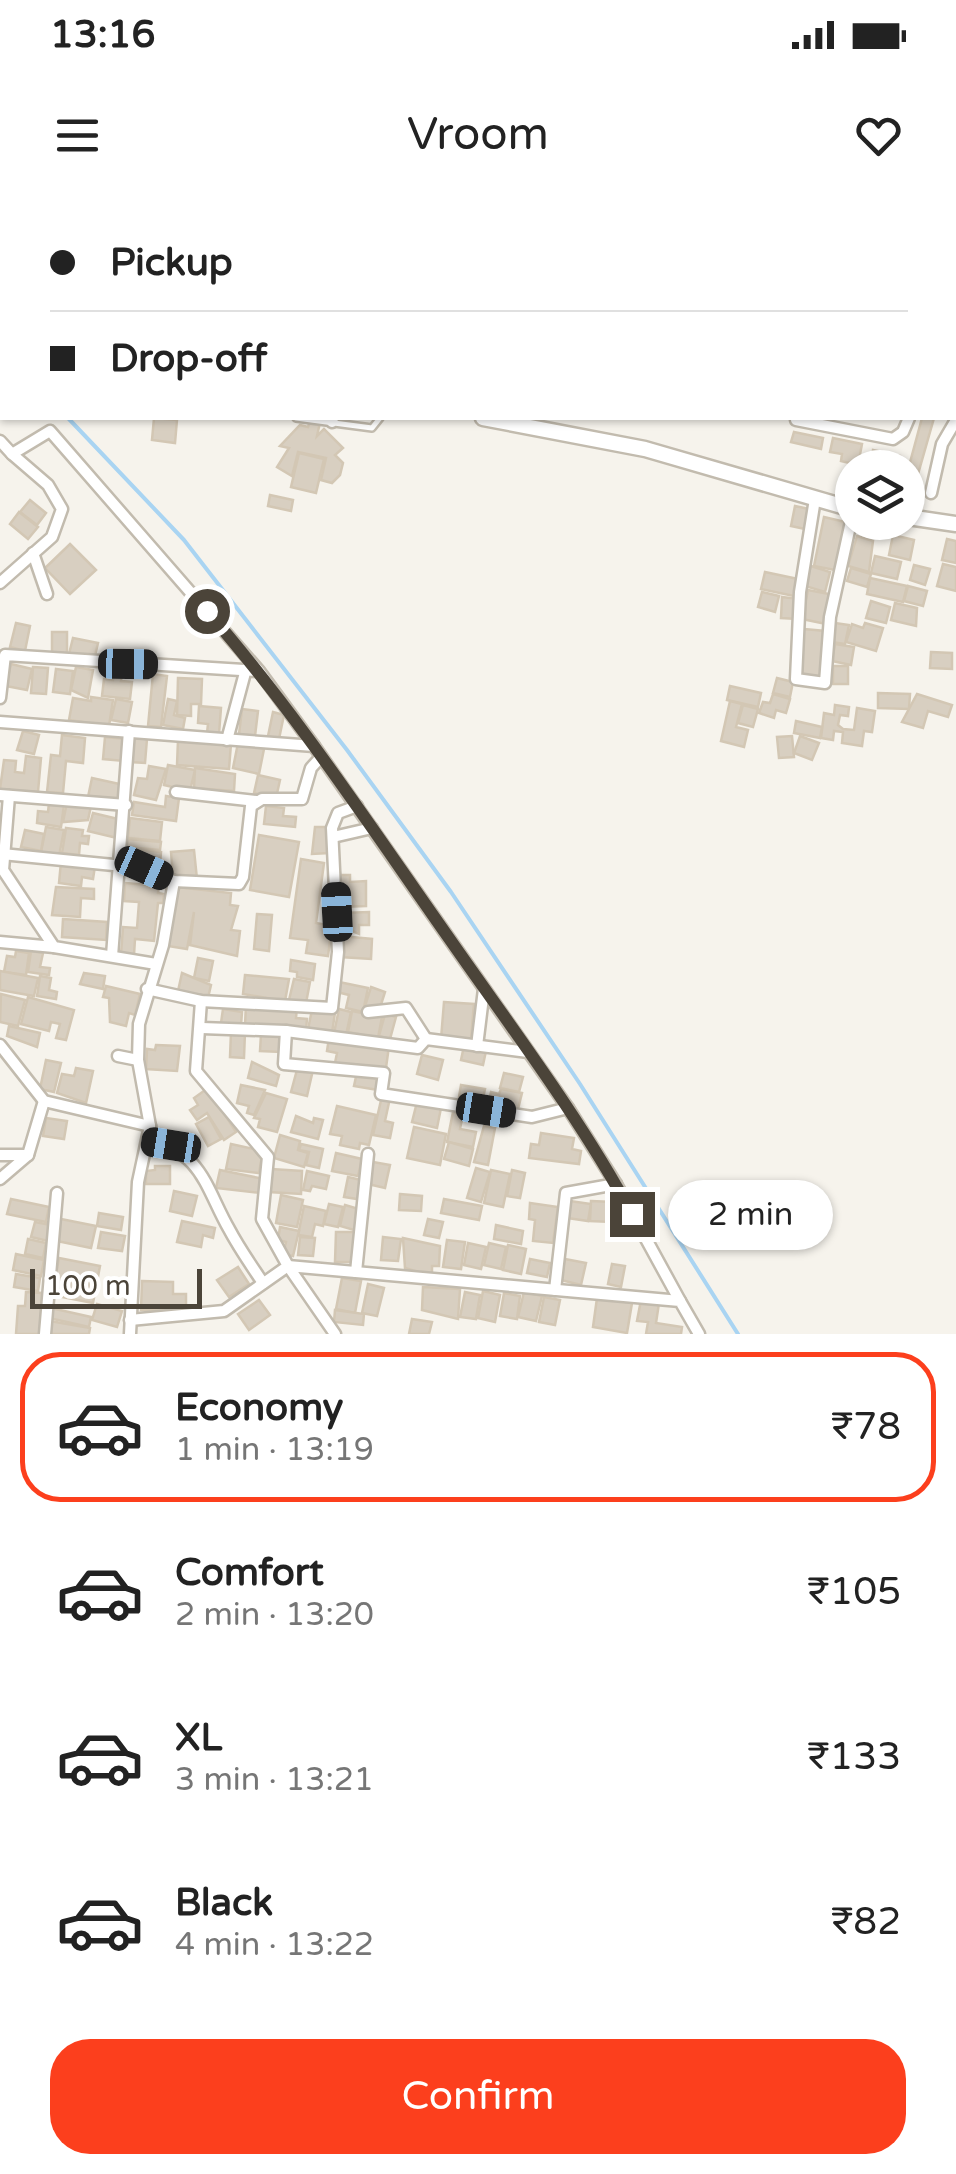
<!DOCTYPE html>
<meta charset="utf-8">
<style>
body{margin:0;font-family:"Varela Round",sans-serif;background:#f2f2f2;color:#222;height:100vh;display:flex;flex-direction:column;font-size:38px;white-space:nowrap}
*{box-sizing:border-box;margin:0}
p{font-size:32px;color:#767676}
.icon{flex:none;width:55px;height:55px;fill:none;stroke:currentColor;stroke-width:2;stroke-linecap:round;stroke-linejoin:round}
.map{position:relative;height:1134px;overflow:hidden}
.sheet{display:flex;flex-direction:column;background:#fff;flex:1}
.sheet>*{flex:none}
.top-card{position:absolute;left:0px;top:0px;width:958px;height:220px;box-shadow:0 2px 8px #0004;display:grid;align-content:center;height:220px;padding:0 50px;background:#fff}
.buttons{position:absolute;left:835px;top:250px;display:grid;gap:20px}
.buttons a{display:grid;place-items:center;width:90px;height:90px;border-radius:50%;background:#fff;box-shadow:0 2px 8px #0004;font-size:50px}
.scale{position:absolute;left:30px;bottom:25px;width:172px;box-sizing:border-box;padding-left:10px;border:5px solid #4b4439;border-top:0;font-size:28px;line-height:35px;white-space:nowrap;color:#4b4439;-webkit-text-stroke:8px #fff;paint-order:stroke}
.end{position:absolute;width:45px;height:45px;margin:-22px;border:12px solid #4b4439;background:#fff;box-shadow:0 0 0 5px #fff}
.from{border-radius:50%}
.bubble{position:absolute;height:70px;border-radius:35px;background:#fff;box-shadow:0 2px 8px #0004;font-size:32px;font-weight:600;line-height:70px;text-align:center}
.car{position:absolute;width:30px;height:60px;margin:-30px -15px;border-radius:12px;box-shadow:0 0 8px 2px #0007;background:linear-gradient(#222 24%,#8ab4d8 0 40%,#222 0 76%,#8ab4d8 0 86%,#222 0)}
.top-card b{display:flex;align-items:center;gap:35px;height:95px;font-size:38px}
.top-card b+b{border-top:2px solid #e0e0e0}
.top-card i{width:25px;height:25px;background:#222}
ul{padding:18px 0 0;list-style:none}
li{display:flex;align-items:center;gap:30px;height:150px;margin:0 20px 15px;padding:0 30px;border:5px solid transparent;border-radius:40px}
li div{flex:1}
li b{display:block;font-size:38px}
li em{font-style:normal;font-weight:600}
li.current{border-color:#fc3f1d}
li>.icon{width:90px;height:90px;stroke-width:1.5}
.button{display:flex;gap:20px;margin-top:auto;padding:20px 50px}
.button a{flex:1;height:115px;border-radius:40px;background:#fc3f1d;color:#fff;font-size:40px;font-weight:600;line-height:115px;text-align:center}
.status{display:flex;justify-content:space-between;align-items:center;height:70px;padding:0 50px;background:#fff;direction:ltr}
.status svg{height:28px;fill:currentColor}
header{display:flex;justify-content:space-between;align-items:center;height:130px;padding:0 50px;background:#fff;font-size:45px;font-weight:600}
.map>svg:first-child{display:block}
.lines{fill:none;stroke-linecap:round;stroke-linejoin:round}
.stream{stroke:#a9d4f2;stroke-width:4}
.building{fill:#d8cfc1;stroke:#d3c7b4;stroke-width:2.5}
.service-casing{stroke:#c2bbae;stroke-width:10}
.minor-casing{stroke:#c2bbae;stroke-width:15}
.tertiary-casing{stroke:#c2bbae;stroke-width:19}
.service{stroke:#fff;stroke-width:5}
.minor{stroke:#fff;stroke-width:10}
.tertiary{stroke:#fff;stroke-width:14}
.route{stroke:#4b4439;stroke-width:12}
</style>
<div class="status"><b>13:16</b><svg viewBox="0 0 49 12"><path d="M0 12V9h3v3zM5 12V6h3v6zM10 12V3h3v9zM15 12V0h3v12zM26 1h20v11H26zM47 4h2v5h-2z"/></svg></div>
<header><svg class="icon" aria-label="menu" viewBox="0 0 24 24"><path d="M4 6h16M4 12h16M4 18h16"/></svg>Vroom<svg class="icon" aria-label="heart" viewBox="0 0 24 24"><path d="M12 20l-8-8c-3-5 5-10 8-4 3-6 11-1 8 4z"/></svg></header>
<div class="map">
<svg width="956" height="1134" viewBox="0 0 956 1134">
<rect width="100%" height="100%" fill="#f6f3ec"/>
<g class="lines">
<g class="stream">
<polyline points="0,156 2,158"/>
<polyline points="68,218 184,340 347,550 451,692 580,884 738,1134"/>
</g>
</g>
<g class="building">
<polygon points="154,218 177,220 175,243 152,240"/>
<polygon points="311,218 321,218 317,236 324,229 343,248 335,255 343,263 340,275 332,283 321,280 326,258 298,252 292,276 277,267 289,248 280,246 300,225 308,227"/>
<polygon points="922,218 934,218 916,281 908,278 908,270"/>
<polygon points="794,232 823,238 821,249 791,242"/>
<polygon points="833,238 862,244 858,265 841,261 842,254 830,252"/>
<polygon points="873,250 900,256 898,268 871,262"/>
<polygon points="299,253 324,259 316,293 291,287"/>
<polygon points="270,295 293,300 291,311 268,306"/>
<polygon points="30,300 46,313 37,325 20,312"/>
<polygon points="795,306 809,309 805,329 791,326"/>
<polygon points="19,312 38,327 28,339 10,324"/>
<polygon points="824,317 845,322 835,370 814,366"/>
<polygon points="893,335 914,340 910,360 889,355"/>
<polygon points="857,336 873,341 869,372 848,366"/>
<polygon points="947,339 956,341 956,363 942,360"/>
<polygon points="70,344 96,370 70,394 45,368"/>
<polygon points="875,356 901,362 897,379 871,373"/>
<polygon points="943,364 956,367 956,391 937,386"/>
<polygon points="914,365 930,369 925,385 910,380"/>
<polygon points="811,366 830,372 825,392 805,386"/>
<polygon points="851,368 871,374 867,387 847,381"/>
<polygon points="765,372 798,379 794,396 761,389"/>
<polygon points="870,378 907,386 903,402 867,394"/>
<polygon points="908,386 927,391 923,406 904,401"/>
<polygon points="808,390 829,394 826,424 802,419"/>
<polygon points="762,392 779,396 775,412 758,407"/>
<polygon points="782,397 799,399 797,419 781,418"/>
<polygon points="871,401 890,407 886,423 866,418"/>
<polygon points="895,403 917,408 916,426 891,420"/>
<polygon points="16,423 30,426 25,451 10,447"/>
<polygon points="835,423 849,425 845,444 831,442"/>
<polygon points="865,423 883,428 876,451 846,442 852,424 863,428"/>
<polygon points="804,429 825,431 821,478 800,476"/>
<rect x="52" y="432" width="15" height="23"/>
<polygon points="73,438 98,443 94,460 69,454"/>
<polygon points="835,444 854,447 851,465 832,461"/>
<polygon points="931,452 952,453 952,469 930,468"/>
<polygon points="11,464 32,469 27,490 6,486"/>
<rect x="833" y="466" width="15" height="18"/>
<polygon points="33,467 48,468 46,494 31,493"/>
<polygon points="76,467 93,470 88,498 71,490"/>
<polygon points="56,469 73,471 70,494 53,492"/>
<polygon points="114,471 122,472 121,481 132,482 130,499 102,496 104,479 113,480"/>
<polygon points="153,474 167,476 161,527 148,526"/>
<polygon points="178,478 202,479 201,504 191,504 191,516 177,515"/>
<polygon points="777,478 793,482 790,497 773,493"/>
<polygon points="730,486 761,493 758,507 727,500"/>
<polygon points="878,493 910,494 909,509 878,508"/>
<polygon points="773,494 790,499 786,513 776,510 774,518 759,513 763,502 770,503"/>
<polygon points="917,494 952,505 948,517 928,511 923,528 902,522"/>
<polygon points="91,497 113,500 109,526 69,520 73,498 91,501"/>
<polygon points="116,499 132,502 128,523 111,520"/>
<polygon points="168,499 177,501 174,515 185,518 183,529 163,525"/>
<polygon points="730,501 742,504 736,527 748,530 744,547 721,541"/>
<polygon points="743,505 758,509 753,527 738,523"/>
<polygon points="835,505 849,507 848,516 840,515 838,525 843,529 854,530 857,508 875,511 872,532 864,531 862,546 842,543 843,532 834,531 833,540 821,538 824,513 834,515"/>
<polygon points="199,506 221,508 219,534 207,533 208,524 198,523"/>
<polygon points="242,509 258,511 255,536 239,534"/>
<polygon points="273,512 284,515 279,539 268,536"/>
<polygon points="796,521 822,527 820,538 794,533"/>
<polygon points="23,531 39,535 34,554 17,550"/>
<polygon points="62,535 85,538 83,563 66,561 63,593 47,592 51,555 60,556"/>
<polygon points="792,536 794,557 779,558 777,537"/>
<polygon points="800,536 819,543 812,560 794,553"/>
<polygon points="105,537 126,539 124,561 103,559"/>
<polygon points="132,538 147,539 145,563 130,562"/>
<polygon points="178,540 231,544 229,569 177,565"/>
<polygon points="238,543 264,549 259,574 233,568"/>
<polygon points="26,556 41,558 38,592 0,589 4,560 16,561 15,572 24,573"/>
<polygon points="168,565 195,570 190,591 164,585"/>
<polygon points="149,566 166,569 156,600 134,595 138,578 147,579"/>
<polygon points="195,568 235,574 234,591 194,588"/>
<polygon points="258,575 280,580 276,598 254,593"/>
<polygon points="92,578 124,585 121,602 88,597"/>
<polygon points="166,596 179,598 176,621 132,615 134,602 165,607"/>
<polygon points="67,602 91,606 88,620 63,622"/>
<polygon points="49,603 64,605 61,627 37,623 38,611 48,612"/>
<polygon points="266,606 284,608 283,616 296,617 295,627 264,624"/>
<polygon points="93,613 122,620 117,638 88,631"/>
<polygon points="130,618 162,622 160,641 128,638"/>
<polygon points="46,627 64,630 59,656 41,652"/>
<polygon points="315,627 330,627 329,653 312,654"/>
<polygon points="66,628 83,630 82,636 89,636 88,644 80,643 79,655 62,653"/>
<polygon points="25,630 44,634 41,651 21,647"/>
<polygon points="259,635 299,642 289,697 250,690"/>
<polygon points="128,639 161,642 160,650 127,647"/>
<polygon points="127,648 161,652 160,664 125,660"/>
<polygon points="194,650 197,679 173,676 171,652"/>
<polygon points="301,659 324,663 316,723 332,726 328,756 306,753 308,740 290,738"/>
<polygon points="61,662 95,666 93,679 82,677 81,686 59,683"/>
<polygon points="338,675 350,675 350,682 366,681 366,706 340,707"/>
<polygon points="125,683 159,686 158,693 164,694 163,703 158,703 154,741 135,739 134,755 121,754 123,727 137,728 139,702 124,701"/>
<polygon points="56,687 94,689 94,699 81,698 80,717 52,715"/>
<polygon points="176,687 231,693 230,705 238,706 231,730 240,731 237,756 190,745 194,712 187,749 168,746"/>
<polygon points="369,712 369,725 359,725 359,734 342,727 342,713"/>
<polygon points="257,714 272,715 269,751 254,749"/>
<polygon points="63,719 107,722 106,740 62,737"/>
<polygon points="341,736 372,739 371,759 340,757"/>
<polygon points="16,751 29,753 26,775 4,772 7,756 15,757"/>
<polygon points="31,751 43,753 40,767 50,768 49,775 28,772"/>
<polygon points="198,758 213,761 209,781 194,778"/>
<polygon points="291,760 315,764 313,780 297,777 297,772 290,771"/>
<polygon points="0,771 38,778 34,796 0,790"/>
<polygon points="84,773 105,776 103,789 80,784"/>
<polygon points="182,773 211,785 208,798 178,791"/>
<polygon points="245,775 289,779 285,801 243,794"/>
<polygon points="40,776 51,778 49,790 57,792 56,799 37,796"/>
<polygon points="294,779 310,782 306,803 289,800"/>
<polygon points="339,782 368,788 363,812 346,808 349,795 337,792"/>
<polygon points="106,786 140,794 135,815 129,813 126,826 110,822 109,798 103,797"/>
<polygon points="371,787 385,792 379,811 365,806"/>
<polygon points="1,794 25,800 18,826 0,822"/>
<polygon points="28,797 74,810 66,840 56,838 60,824 51,822 49,831 21,824"/>
<polygon points="444,802 474,804 471,838 441,839"/>
<polygon points="246,804 297,807 296,818 307,819 306,830 245,825"/>
<polygon points="223,809 242,812 241,826 221,823"/>
<polygon points="339,809 351,812 346,835 334,833"/>
<polygon points="312,810 335,813 332,833 308,829"/>
<polygon points="352,811 382,817 378,838 348,832"/>
<polygon points="385,814 396,817 390,839 379,836"/>
<polygon points="9,826 40,833 37,847 7,836"/>
<polygon points="231,832 245,832 244,858 230,857"/>
<polygon points="261,834 282,835 281,852 260,851"/>
<polygon points="329,838 389,846 386,868 335,863 337,853 327,851"/>
<polygon points="156,845 180,846 177,871 146,869 147,849 155,850"/>
<polygon points="464,846 486,851 483,865 461,860"/>
<polygon points="422,855 443,860 438,880 417,874"/>
<polygon points="46,860 61,863 54,892 40,889"/>
<polygon points="252,862 279,875 276,886 248,878"/>
<polygon points="298,866 313,870 307,896 291,892"/>
<polygon points="76,868 93,871 86,903 57,893 62,874 74,876"/>
<polygon points="357,872 380,877 378,890 354,886"/>
<polygon points="504,873 523,877 519,892 500,888"/>
<polygon points="241,885 265,890 254,915 247,913 249,906 237,903"/>
<polygon points="461,885 485,889 481,907 458,903"/>
<polygon points="208,888 236,932 224,940 207,913 197,920 190,910 198,905 194,898"/>
<polygon points="501,889 522,893 517,913 488,906 491,892 499,894"/>
<polygon points="266,893 287,899 277,932 258,927 260,919 254,918"/>
<polygon points="382,896 390,898 385,921 393,923 390,938 373,935"/>
<polygon points="417,902 441,908 437,928 412,922"/>
<polygon points="337,906 376,915 369,945 360,943 359,949 340,945 342,936 330,934"/>
<polygon points="453,912 463,914 460,929 476,932 473,947 447,942"/>
<polygon points="296,916 313,923 314,918 323,920 318,939 291,932"/>
<polygon points="209,917 221,939 208,946 196,924"/>
<polygon points="46,918 67,921 64,939 43,936"/>
<polygon points="484,926 495,928 488,965 474,962"/>
<polygon points="414,927 446,934 440,965 407,958"/>
<polygon points="541,933 574,938 572,949 581,951 579,964 529,958 531,944 539,945"/>
<polygon points="280,935 300,941 298,950 308,953 304,967 274,958"/>
<polygon points="449,942 473,949 469,966 444,959"/>
<polygon points="231,944 263,951 259,973 226,969"/>
<polygon points="301,944 323,949 319,968 306,965 309,952 299,950"/>
<polygon points="336,953 362,959 358,976 332,971"/>
<polygon points="373,962 390,965 385,988 368,984"/>
<polygon points="155,966 170,966 170,984 146,984 146,971 155,970"/>
<polygon points="476,968 490,972 481,1002 467,998"/>
<polygon points="271,969 302,971 301,994 269,992"/>
<polygon points="220,970 264,979 261,993 216,988"/>
<polygon points="491,970 510,974 503,1007 484,1003"/>
<polygon points="512,970 525,973 520,998 507,996"/>
<polygon points="307,971 329,976 326,989 312,986 310,991 303,990"/>
<polygon points="348,977 361,980 357,999 344,997"/>
<polygon points="174,991 197,996 192,1016 170,1011"/>
<polygon points="400,994 422,996 421,1011 399,1010"/>
<polygon points="281,995 303,1000 297,1027 276,1023"/>
<polygon points="11,999 49,1007 46,1022 7,1014"/>
<polygon points="444,999 482,1006 479,1020 441,1013"/>
<polygon points="570,1001 591,1004 588,1021 567,1018"/>
<polygon points="591,1001 613,1002 612,1022 590,1021"/>
<polygon points="530,1003 558,1007 553,1043 533,1041 535,1020 529,1019"/>
<polygon points="329,1004 343,1007 338,1027 324,1024"/>
<polygon points="345,1005 359,1009 354,1030 340,1026"/>
<polygon points="304,1006 326,1011 323,1026 315,1024 312,1037 298,1035"/>
<polygon points="99,1013 123,1017 121,1030 97,1026"/>
<polygon points="61,1019 96,1026 91,1048 57,1041"/>
<polygon points="428,1019 443,1022 439,1038 424,1035"/>
<polygon points="182,1021 215,1028 213,1038 203,1035 201,1047 177,1042"/>
<polygon points="35,1022 51,1025 48,1041 31,1037"/>
<polygon points="496,1025 523,1031 521,1044 494,1039"/>
<polygon points="280,1027 299,1031 293,1056 283,1054 286,1042 278,1040"/>
<polygon points="101,1032 125,1036 122,1051 98,1048"/>
<polygon points="336,1032 354,1032 354,1062 335,1062"/>
<polygon points="300,1037 315,1038 313,1056 298,1055"/>
<polygon points="383,1037 401,1039 398,1061 381,1060"/>
<polygon points="403,1038 440,1046 439,1066 432,1066 432,1076 405,1068"/>
<polygon points="28,1039 46,1043 43,1058 25,1054"/>
<polygon points="447,1040 465,1042 461,1069 443,1067"/>
<polygon points="468,1043 486,1047 481,1069 464,1065"/>
<polygon points="489,1043 506,1047 501,1069 484,1065"/>
<polygon points="508,1045 526,1049 521,1074 503,1070"/>
<polygon points="16,1054 44,1060 41,1076 13,1070"/>
<polygon points="59,1058 100,1066 93,1103 52,1095"/>
<polygon points="530,1059 550,1063 547,1077 527,1073"/>
<polygon points="565,1059 586,1063 581,1085 561,1080"/>
<polygon points="612,1064 625,1066 621,1087 608,1084"/>
<polygon points="238,1067 249,1084 229,1097 217,1080"/>
<polygon points="16,1074 40,1078 38,1091 14,1087"/>
<polygon points="342,1078 361,1081 355,1113 336,1109"/>
<polygon points="142,1081 173,1082 173,1094 186,1094 186,1111 141,1110"/>
<polygon points="368,1084 384,1088 377,1116 362,1113"/>
<polygon points="423,1087 460,1089 458,1119 422,1110"/>
<polygon points="483,1091 500,1095 495,1122 478,1118"/>
<polygon points="26,1092 42,1093 40,1134 16,1134 18,1106 25,1106"/>
<polygon points="465,1092 480,1095 476,1119 460,1117"/>
<polygon points="524,1092 542,1096 536,1121 518,1117"/>
<polygon points="504,1093 520,1096 517,1119 500,1116"/>
<polygon points="544,1097 560,1100 555,1125 539,1122"/>
<polygon points="597,1098 632,1103 627,1133 593,1127"/>
<polygon points="259,1100 270,1115 249,1130 238,1114"/>
<polygon points="641,1100 659,1103 656,1123 682,1127 681,1134 646,1134 648,1122 637,1121"/>
<polygon points="97,1104 122,1111 117,1127 92,1120"/>
<polygon points="51,1108 91,1117 89,1127 49,1118"/>
<polygon points="335,1110 364,1114 363,1125 334,1122"/>
<polygon points="412,1119 432,1122 429,1134 409,1134"/>
<polygon points="50,1121 90,1128 89,1134 48,1134"/>
</g>
<g class="lines">
<g class="service-casing">
<polyline id="service" points="296,218 372,228 380,218"/>
</g>
<g class="minor-casing">
<g id="minor">
<polyline points="56,0 57,2"/>
<polyline points="584,0 594,2"/>
<polyline points="454,2 454,0"/>
<polyline points="955,96 956,96"/>
<polyline points="0,131 2,128"/>
<polyline points="955,176 956,177"/>
<polyline points="955,203 956,203"/>
<polyline points="796,220 893,239 903,232 909,218"/>
<polyline points="332,222 333,218"/>
<polyline points="0,241 12,254 50,231 259,471 314,546 568,908 616,984 680,1101"/>
<polyline points="931,293 942,244 956,220"/>
<polyline points="815,299 800,392 796,479 825,483 830,417 852,317"/>
<polyline points="33,353 47,394"/>
<polyline points="0,383 52,337 62,309 48,285 12,254"/>
<polyline points="0,498 5,455 258,471"/>
<polyline points="0,522 314,546"/>
<polyline points="227,540 246,469"/>
<polyline points="176,592 256,601"/>
<polyline points="0,595 126,605"/>
<polyline points="9,596 3,670 54,747 156,764"/>
<polyline points="333,637 372,628"/>
<polyline points="2,654 144,668 174,681 239,684 243,677 251,606 262,599 302,599 311,568 321,557"/>
<polyline points="0,742 54,747"/>
<polyline points="112,756 129,531"/>
<polyline points="147,789 201,801 332,808 338,752 332,628 338,613 357,606"/>
<polyline points="368,812 406,808 426,839"/>
<polyline points="202,828 286,831 418,848 426,839 528,852"/>
<polyline points="286,831 284,864 384,873 381,894 532,917 568,908"/>
<polyline points="0,845 44,901 150,926"/>
<polyline points="477,846 484,789"/>
<polyline points="118,856 138,860"/>
<path d="M 148,941 C 202,950 206,989 229,1029 C 239,1048 251,1065 263,1083"/>
<polyline points="0,955 28,955 44,901"/>
<polyline points="0,979 28,955"/>
<polyline points="356,1072 368,954"/>
<polyline points="555,1090 566,993 616,984"/>
<polyline points="130,1120 224,1111 288,1066 262,1019 268,957 196,871 201,801"/>
<polyline points="45,1134 57,993"/>
<polyline points="130,1134 138,982 150,926 138,860 139,824 163,745 174,681"/>
<polyline points="335,1134 288,1066 680,1101 699,1134"/>
</g>
</g>
<g class="tertiary-casing">
<g id="tertiary">
<polyline points="0,168 2,167"/>
<polyline points="483,218 645,249 852,309"/>
<polyline points="908,317 956,324"/>
</g>
</g>
<use href="#service" class="service"/>
<use href="#minor" class="minor"/>
<use href="#tertiary" class="tertiary"/>
</g>
<g class="lines">
<path class="route" d="M 207,411 C 297,514 372,629 451,741 C 513,830 580,918 632,1014"/>
</g>
</svg>
<div class="buttons">
<a><svg class="icon" aria-label="layers" viewBox="0 0 24 24"><path d="M12 4l9 5-9 5-9-5zM3 14l9 5 9-5"/></svg></a>
</div>
<div class="scale">100 m</div>
<i class="end from" style="left:207px;top:411px"></i>
<i class="end" style="left:632px;top:1014px"></i>
<div class="bubble" style="left:668px;top:980px;width:165px">2 min</div>
<i class="car" style="left:128px;top:464px;rotate:91deg"></i>
<i class="car" style="left:144px;top:668px;rotate:114deg"></i>
<i class="car" style="left:337px;top:712px;rotate:357deg"></i>
<i class="car" style="left:486px;top:910px;rotate:99deg"></i>
<i class="car" style="left:171px;top:945px;rotate:279deg"></i>
<div class="top-card">
<b><i class="from"></i>Pickup</b>
<b><i></i>Drop-off</b>
</div>
</div>
<section class="sheet">
<ul>
<li class="current"><svg class="icon" aria-label="car" viewBox="0 0 24 24"><path d="M5 17H2v-5l4-1 3-4h7l3 4 3 1v5h-3M9 17h6M6 11h13"/><circle cx="7" cy="17" r="2"/><circle cx="17" cy="17" r="2"/></svg><div><b>Economy</b><p>1 min · 13:19</p></div><em>₹78</em></li>
<li><svg class="icon" aria-label="car" viewBox="0 0 24 24"><path d="M5 17H2v-5l4-1 3-4h7l3 4 3 1v5h-3M9 17h6M6 11h13"/><circle cx="7" cy="17" r="2"/><circle cx="17" cy="17" r="2"/></svg><div><b>Comfort</b><p>2 min · 13:20</p></div><em>₹105</em></li>
<li><svg class="icon" aria-label="car" viewBox="0 0 24 24"><path d="M5 17H2v-5l4-1 3-4h7l3 4 3 1v5h-3M9 17h6M6 11h13"/><circle cx="7" cy="17" r="2"/><circle cx="17" cy="17" r="2"/></svg><div><b>XL</b><p>3 min · 13:21</p></div><em>₹133</em></li>
<li><svg class="icon" aria-label="car" viewBox="0 0 24 24"><path d="M5 17H2v-5l4-1 3-4h7l3 4 3 1v5h-3M9 17h6M6 11h13"/><circle cx="7" cy="17" r="2"/><circle cx="17" cy="17" r="2"/></svg><div><b>Black</b><p>4 min · 13:22</p></div><em>₹82</em></li>
</ul>
<div class="button"><a>Confirm</a></div>
</section>
